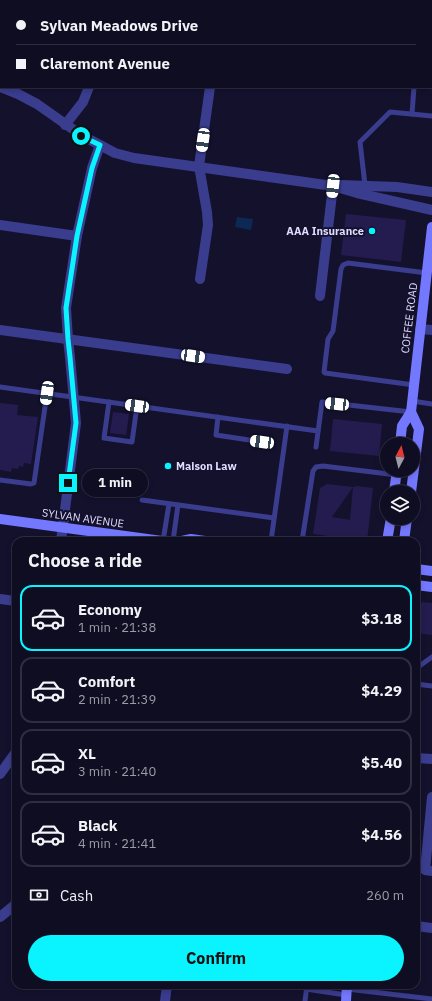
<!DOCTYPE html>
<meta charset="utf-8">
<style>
body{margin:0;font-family:"IBM Plex Sans",sans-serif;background:#1d1b2f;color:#f1f3f6;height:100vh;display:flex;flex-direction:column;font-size:15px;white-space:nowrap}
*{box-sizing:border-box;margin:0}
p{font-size:13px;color:#9b9ca5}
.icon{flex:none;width:22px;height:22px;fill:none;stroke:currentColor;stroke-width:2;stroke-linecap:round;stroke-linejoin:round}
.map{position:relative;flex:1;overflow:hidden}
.details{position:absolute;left:12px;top:537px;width:408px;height:452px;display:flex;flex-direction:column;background:#0f0d22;border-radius:12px;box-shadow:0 2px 6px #0003,0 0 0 1px #2f2d40}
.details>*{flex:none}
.banner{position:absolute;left:0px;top:0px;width:432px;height:88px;box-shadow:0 2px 6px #0003,0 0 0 1px #2f2d40;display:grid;align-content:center;height:88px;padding:0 16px;background:#0f0d22}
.needle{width:26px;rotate:7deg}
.tools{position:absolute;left:380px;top:437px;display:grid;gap:8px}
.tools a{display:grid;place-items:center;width:40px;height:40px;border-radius:50%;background:#0f0d22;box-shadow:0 2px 6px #0003,0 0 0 1px #2f2d40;font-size:20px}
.end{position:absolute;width:18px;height:18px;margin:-9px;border:5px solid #09f4ff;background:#111;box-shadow:0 0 0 2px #111}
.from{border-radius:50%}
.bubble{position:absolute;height:28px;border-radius:14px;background:#0f0d22;box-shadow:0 2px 6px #0003,0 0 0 1px #2f2d40;font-size:13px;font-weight:700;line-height:28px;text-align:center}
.car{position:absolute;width:12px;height:24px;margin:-12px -6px;border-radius:5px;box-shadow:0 0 3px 1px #0007;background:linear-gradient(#fff 24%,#345 0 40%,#fff 0 76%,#345 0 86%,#fff 0)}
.banner b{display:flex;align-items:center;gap:14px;height:38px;font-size:15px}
.banner b+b{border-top:1px solid #2f2d40}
.banner i{width:10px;height:10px;background:#f1f3f6}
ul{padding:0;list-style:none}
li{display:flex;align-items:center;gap:12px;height:66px;margin:0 8px 6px;padding:0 8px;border:2px solid #2f2d40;border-radius:12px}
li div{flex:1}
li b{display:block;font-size:15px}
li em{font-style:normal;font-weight:700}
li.selected{border-color:#09f4ff}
li>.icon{width:36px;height:36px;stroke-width:1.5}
h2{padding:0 16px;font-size:18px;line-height:48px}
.pay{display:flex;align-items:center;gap:10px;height:44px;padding:0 16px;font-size:15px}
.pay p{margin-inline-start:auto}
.action{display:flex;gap:8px;margin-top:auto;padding:8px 16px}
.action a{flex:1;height:46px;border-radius:24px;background:#09f4ff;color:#111;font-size:16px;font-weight:700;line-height:46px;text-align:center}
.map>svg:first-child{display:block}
.water{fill:#0b2952}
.building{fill:#241c4f}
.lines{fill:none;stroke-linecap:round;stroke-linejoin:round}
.service{stroke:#3a3c8e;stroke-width:5}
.minor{stroke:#3a3c8e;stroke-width:10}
.tertiary{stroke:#3a3c8e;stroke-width:10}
.secondary{stroke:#7478ff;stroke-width:10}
.route{stroke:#09f4ff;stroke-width:5}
.poi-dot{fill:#09f4ff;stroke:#14112d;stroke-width:1.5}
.labels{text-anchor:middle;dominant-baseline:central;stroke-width:4;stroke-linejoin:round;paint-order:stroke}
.poi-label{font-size:11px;font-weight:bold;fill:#dfddff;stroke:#14112d;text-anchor:end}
.street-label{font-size:11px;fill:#dfddff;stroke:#14112d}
</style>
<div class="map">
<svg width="432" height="1001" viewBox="0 0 432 1001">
<rect width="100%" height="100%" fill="#14112d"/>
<polygon class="water" points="237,217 253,219 251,230 235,227"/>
<g class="building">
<polygon points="346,214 406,220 401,262 341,255"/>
<polygon points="0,403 18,405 17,415 38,417 31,464 24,463 23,467 19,466 18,469 12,468 11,472 0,470"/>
<polygon points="113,412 129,414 126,435 110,433"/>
<polygon points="333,419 382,424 379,456 330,451"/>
<polygon points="327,484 353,487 332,517 350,520 353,487 356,487 356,486 373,488 367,541 313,534 320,488"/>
<polygon points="422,602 432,603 432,635 416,633 417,603 422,603"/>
</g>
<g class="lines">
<g class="service">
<polyline points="431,29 432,29"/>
<polyline points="412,114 414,87"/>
<polyline points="365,185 360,142 390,112 432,116"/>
<polyline points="414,385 325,373 324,372 328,339 333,331 341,269 343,265 348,263 427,273"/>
<polyline points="0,387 318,431"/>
<polyline points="412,401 432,404"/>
<polyline points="109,402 104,438 132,442 137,406"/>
<polyline points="218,417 216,435 262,442"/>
<polyline points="316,447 322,402 411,412"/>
<polyline points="0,480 31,484 34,483 47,393"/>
<polyline points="142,500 274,518"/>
<polyline points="163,541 169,504"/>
<polyline points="173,541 178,505"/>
<polyline points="271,541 287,426"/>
<polyline points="302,541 313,471 316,467 323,466 397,475"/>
<polyline points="416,671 418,667 432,657"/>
<polyline points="416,684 432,686"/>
<polyline points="306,989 346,995"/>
<polyline points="347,989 432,999"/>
<polyline points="305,1001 307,985"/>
</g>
<g class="minor">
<polyline points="222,1 222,0"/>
<polyline points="65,125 83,102 89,87"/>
<polyline points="0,225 77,236"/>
<polyline points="200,279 208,225 207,212 199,166 210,87"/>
<polyline points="320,296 333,186"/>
<polyline points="420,329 432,330"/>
<polyline points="0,330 287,369"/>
<polyline points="61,541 76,423 70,357 68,339 66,308 77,236 92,168 100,145"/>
<polyline points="0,599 16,601"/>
<polyline points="416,758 432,759"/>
<polyline points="0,774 16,752"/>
<polyline points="432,797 425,870 432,871"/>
<polyline points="0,917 16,904"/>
<polyline points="416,926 432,928"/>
<polyline points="165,1001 167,985"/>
</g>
<g class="tertiary">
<polyline points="0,87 18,94 37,104 81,135 115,153 134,158 333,186 357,193 432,210"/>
<polyline points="341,185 397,187 432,192"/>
</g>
<g class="secondary">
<polyline points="400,444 402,426 411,412"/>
<polyline points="394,492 397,470"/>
<polyline points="411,492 419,429 411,412 432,227"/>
<polyline points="0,519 162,541"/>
<polyline points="182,541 191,539 205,541"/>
<polyline points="387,541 391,518"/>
<polyline points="404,541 407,518"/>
<polyline points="416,569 432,571"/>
<polyline points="416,585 432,587"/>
<polyline points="346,1001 347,985"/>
</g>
</g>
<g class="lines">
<polyline class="route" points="68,483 76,423 70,357 68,339 66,308 77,236 92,168 100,145 81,136"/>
</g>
<g class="poi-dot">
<circle cx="372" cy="231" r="4"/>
<circle cx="168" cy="466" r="4"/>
</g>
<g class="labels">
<g class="poi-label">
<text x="364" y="231">AAA Insurance</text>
<text x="176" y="466" text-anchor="start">Maison Law</text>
</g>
<g class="street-label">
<text transform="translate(409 318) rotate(-83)">COFFEE ROAD</text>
<text transform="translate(83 518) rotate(8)">SYLVAN AVENUE</text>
</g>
</g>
</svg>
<div class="tools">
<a><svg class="needle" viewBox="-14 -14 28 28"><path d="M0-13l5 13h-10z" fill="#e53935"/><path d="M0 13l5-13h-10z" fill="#9b9ca5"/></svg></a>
<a><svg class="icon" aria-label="layers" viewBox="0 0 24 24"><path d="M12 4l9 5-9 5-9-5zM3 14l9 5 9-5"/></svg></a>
</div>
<i class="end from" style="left:81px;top:136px"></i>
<i class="end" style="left:68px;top:483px"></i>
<div class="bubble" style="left:82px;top:469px;width:66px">1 min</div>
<i class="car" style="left:203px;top:140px;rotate:188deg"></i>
<i class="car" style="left:333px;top:186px;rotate:186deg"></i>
<i class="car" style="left:193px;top:356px;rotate:98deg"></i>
<i class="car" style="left:47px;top:393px;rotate:188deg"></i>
<i class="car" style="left:337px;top:404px;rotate:276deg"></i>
<i class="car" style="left:137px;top:406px;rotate:278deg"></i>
<i class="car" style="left:262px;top:442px;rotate:278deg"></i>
<div class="banner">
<b><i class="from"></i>Sylvan Meadows Drive</b>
<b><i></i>Claremont Avenue</b>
</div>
<section class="details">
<h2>Choose a ride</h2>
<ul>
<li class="selected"><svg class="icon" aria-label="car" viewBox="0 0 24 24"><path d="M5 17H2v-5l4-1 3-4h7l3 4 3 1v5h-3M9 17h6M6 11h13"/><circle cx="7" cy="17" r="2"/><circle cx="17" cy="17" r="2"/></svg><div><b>Economy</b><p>1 min · 21:38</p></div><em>$3.18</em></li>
<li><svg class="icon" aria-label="car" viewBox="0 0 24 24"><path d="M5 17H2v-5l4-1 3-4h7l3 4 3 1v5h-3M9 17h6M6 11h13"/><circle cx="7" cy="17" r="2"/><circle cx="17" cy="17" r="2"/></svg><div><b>Comfort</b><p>2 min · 21:39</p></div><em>$4.29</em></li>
<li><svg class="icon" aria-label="car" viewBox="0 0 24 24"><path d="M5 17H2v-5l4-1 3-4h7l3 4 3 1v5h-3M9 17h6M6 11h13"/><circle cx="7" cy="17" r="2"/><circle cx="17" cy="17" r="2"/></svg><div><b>XL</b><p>3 min · 21:40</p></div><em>$5.40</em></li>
<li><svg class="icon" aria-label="car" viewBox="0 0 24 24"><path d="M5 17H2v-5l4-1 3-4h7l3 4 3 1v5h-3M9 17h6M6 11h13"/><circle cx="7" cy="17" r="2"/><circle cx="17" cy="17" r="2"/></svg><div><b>Black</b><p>4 min · 21:41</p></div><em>$4.56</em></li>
</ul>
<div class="pay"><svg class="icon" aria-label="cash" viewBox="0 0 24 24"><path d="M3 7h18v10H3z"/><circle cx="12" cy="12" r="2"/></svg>Cash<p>260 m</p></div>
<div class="action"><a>Confirm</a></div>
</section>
</div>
